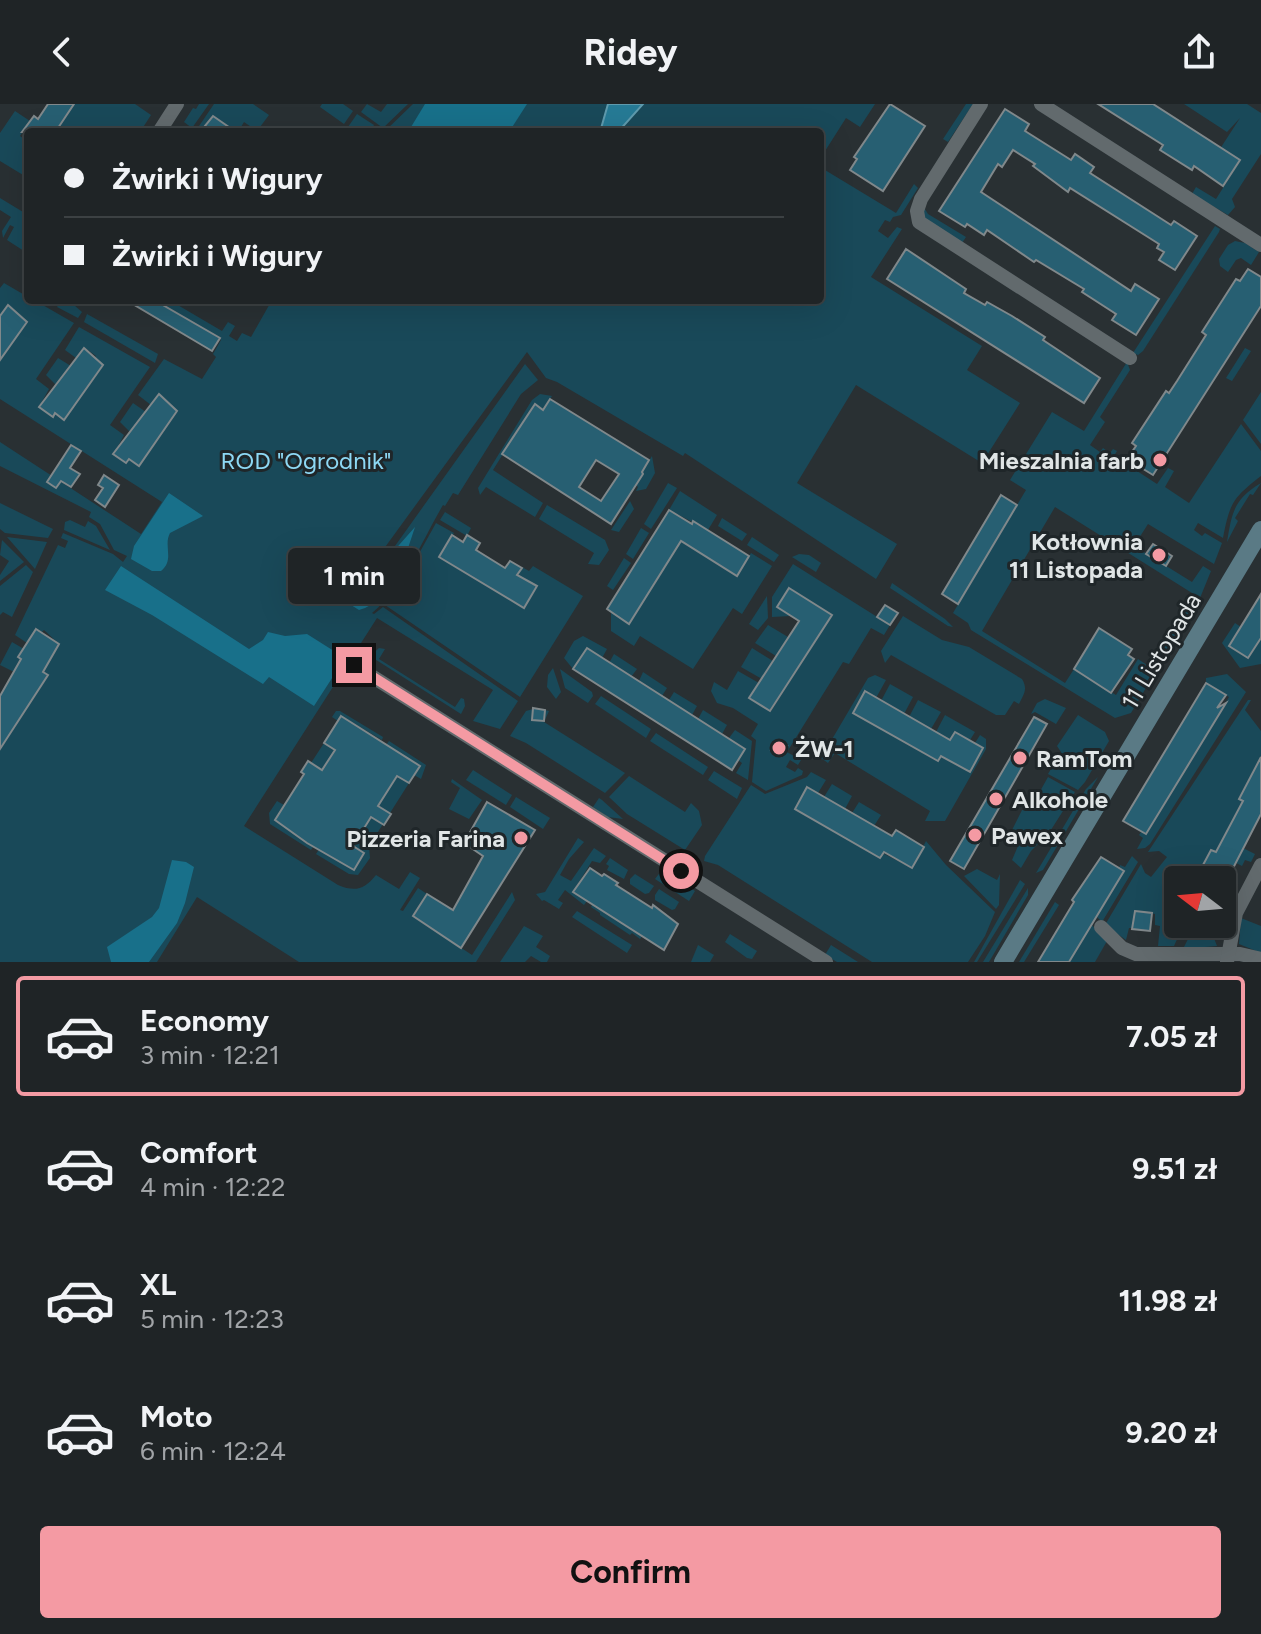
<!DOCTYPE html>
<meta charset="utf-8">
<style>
body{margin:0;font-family:Figtree,sans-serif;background:#2c3032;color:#f1f3f6;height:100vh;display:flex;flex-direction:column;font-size:30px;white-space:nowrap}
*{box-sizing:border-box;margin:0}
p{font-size:26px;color:#a1a4a7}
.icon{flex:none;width:44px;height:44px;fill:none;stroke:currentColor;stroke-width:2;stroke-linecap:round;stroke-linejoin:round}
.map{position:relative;height:858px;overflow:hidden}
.details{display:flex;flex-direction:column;background:#1f2426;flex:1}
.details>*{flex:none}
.top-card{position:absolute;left:24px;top:24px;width:800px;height:176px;border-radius:8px;box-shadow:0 8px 32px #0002,0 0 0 2px #3c4143;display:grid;align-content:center;height:176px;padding:0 40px;background:#1f2426}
.needle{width:52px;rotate:286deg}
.buttons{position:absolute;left:1164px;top:762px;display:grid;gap:16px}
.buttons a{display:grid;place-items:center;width:72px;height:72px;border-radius:8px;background:#1f2426;box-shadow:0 8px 32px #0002,0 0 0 2px #3c4143;font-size:40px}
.end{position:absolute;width:36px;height:36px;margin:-18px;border:10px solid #f49aa3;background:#111;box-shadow:0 0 0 4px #111}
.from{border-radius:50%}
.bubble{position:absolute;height:56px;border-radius:8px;background:#1f2426;box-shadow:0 8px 32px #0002,0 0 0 2px #3c4143;font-size:26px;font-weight:700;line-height:56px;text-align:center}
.top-card b{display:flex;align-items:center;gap:28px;height:76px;font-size:30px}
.top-card b+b{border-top:2px solid #3c4143}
.top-card i{width:20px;height:20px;background:#f1f3f6}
ul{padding:14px 0 0;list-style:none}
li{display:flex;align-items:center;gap:24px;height:120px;margin:0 16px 12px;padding:0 24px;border:4px solid transparent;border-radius:8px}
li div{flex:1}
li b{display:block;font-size:30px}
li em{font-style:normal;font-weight:700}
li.on{border-color:#f49aa3}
li>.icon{width:72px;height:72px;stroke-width:1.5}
.cta{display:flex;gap:16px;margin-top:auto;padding:16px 40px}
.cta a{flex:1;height:92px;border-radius:8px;background:#f49aa3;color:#111;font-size:32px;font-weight:700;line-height:92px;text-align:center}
header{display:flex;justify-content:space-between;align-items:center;height:104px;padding:0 40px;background:#1f2426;font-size:36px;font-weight:700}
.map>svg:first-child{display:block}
.green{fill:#194959}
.forest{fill:#18708a}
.water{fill:#267a95;stroke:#5e9aad;stroke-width:2}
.building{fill:#275f72;stroke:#80888b;stroke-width:2;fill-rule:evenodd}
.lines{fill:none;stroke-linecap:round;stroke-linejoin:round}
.street{stroke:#626a6d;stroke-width:14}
.secondary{stroke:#5a7a85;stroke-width:18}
.route{stroke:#f49aa3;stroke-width:10}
.poi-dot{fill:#f49aa3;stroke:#1f2629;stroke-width:3}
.labels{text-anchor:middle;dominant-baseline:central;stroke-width:6;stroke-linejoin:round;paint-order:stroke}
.park-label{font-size:24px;fill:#8dd8f4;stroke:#1f2629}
.poi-label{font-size:24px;font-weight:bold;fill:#e0e5e6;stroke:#1f2629;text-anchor:start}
.street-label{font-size:24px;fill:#e0e5e6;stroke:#1f2629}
</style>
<header><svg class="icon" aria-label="back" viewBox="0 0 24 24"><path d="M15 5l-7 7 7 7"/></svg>Ridey<svg class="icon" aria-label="share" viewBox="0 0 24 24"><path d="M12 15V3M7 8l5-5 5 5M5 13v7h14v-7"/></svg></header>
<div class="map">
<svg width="1261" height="858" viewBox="0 0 1261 858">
<rect width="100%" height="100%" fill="#293033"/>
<g class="green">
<polygon points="74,0 135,0 151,11 140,28 55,28"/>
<polygon points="199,0 209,0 192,24 184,18 193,4 196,5"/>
<polygon points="214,0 253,0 269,11 257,27 244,18 238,28 201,28 197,25"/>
<polygon points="322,0 343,0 353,7 344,20 320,3"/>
<polygon points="367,0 381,8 387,0 408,0 383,24 361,8"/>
<polygon points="413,0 875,0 860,23 846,14 820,55 820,28 384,28"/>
<polygon points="966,0 973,0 948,38 943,35"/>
<polygon points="1184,0 1247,0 1261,9 1261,50 1232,95 1235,103 1228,111 1192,90 1196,83 1216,95 1240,57 1216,51 1240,14 1227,28"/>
<polygon points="15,7 30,17 20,32 28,38 28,74 0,57 0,29"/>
<polygon points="357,10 374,21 369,28 355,28 348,23"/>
<path d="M 820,63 L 896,109 L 914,80 L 918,84 L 901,111 L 893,113 L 890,118 L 885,116 L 878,127 L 888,134 L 897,123 L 902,125 L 871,173 L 982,242 L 967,266 L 1020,299 L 982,359 L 856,281 L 797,379 L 897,440 L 876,475 L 685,349 L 683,352 L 557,278 L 546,274 L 527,248 L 375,457 L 343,490 L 350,494 L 380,463 L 525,260 L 538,276 L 521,290 L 458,391 L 453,389 L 445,402 L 443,401 C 422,437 404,482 372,509 L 374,510 L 383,503 L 518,597 L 500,625 L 473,617 L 493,586 L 377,514 L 244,722 L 338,781 C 355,788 364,786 376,771 L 399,785 L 410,768 L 420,774 L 400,806 L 403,807 L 418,784 L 427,790 L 413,812 L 472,851 L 512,788 L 515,796 L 476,858 L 299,858 L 197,793 L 157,858 L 0,858 L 0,638 L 4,639 L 48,572 L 43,568 L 59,540 L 44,526 L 42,528 L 36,525 L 27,539 L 15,531 L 58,441 L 65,444 L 68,437 L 61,434 L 63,429 L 113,450 L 123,458 L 127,452 L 114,446 L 100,420 L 89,413 L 91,408 L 0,362 L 0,338 L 141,430 L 162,398 L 0,295 L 0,256 L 27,218 L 8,201 L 0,212 L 0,184 L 4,179 L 28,193 L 28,196 L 34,196 L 74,219 L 36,275 L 49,285 L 39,303 L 52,312 L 55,309 L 64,315 L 103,262 L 94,255 L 96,252 L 85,244 L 76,254 L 65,246 L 79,223 L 150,263 L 110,321 L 124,331 L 114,350 L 126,359 L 129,355 L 139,361 L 177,307 L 159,290 L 151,301 L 138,291 L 164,255 L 202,275 L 216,253 L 213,250 L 221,236 L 154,196 L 178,196 L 176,200 L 222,227 L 228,218 L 235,222 L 229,232 L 237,237 L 242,229 L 251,233 L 272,196 L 820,196 Z"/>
<polygon points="0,94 28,111 28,140 24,147 7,136 14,123 10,121 3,134 2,127 11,113 0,106"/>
<polygon points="923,102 928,110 966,133 962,139 924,114"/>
<polygon points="1215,122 1220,125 1219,128 1143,247 1138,251 1133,249"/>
<polygon points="1235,137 1245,139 1259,148 1251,161 1241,154 1236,156 1228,168 1220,162 1219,155 1228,141"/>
<polygon points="62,196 76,196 74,201 82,208 78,214 57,203"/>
<polygon points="87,210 158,250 155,259 84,218"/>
<polygon points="1245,244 1251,247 1232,277 1226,274"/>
<polygon points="58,254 71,262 57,282 46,271"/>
<path d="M 1127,258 L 1130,266 L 1100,313 L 1105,318 L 1090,341 L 1100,348 L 1103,344 L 1110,349 L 1113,345 L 1117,347 L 1114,352 L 1157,380 L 1168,364 L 1174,367 L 1165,383 L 1189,399 L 1241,320 L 1261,347 L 1261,372 C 1233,394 1230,398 1223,434 L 1198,419 L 1194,426 L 1202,432 L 1205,429 L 1222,439 L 1214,460 L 1148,420 L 1134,442 L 1192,478 L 1203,462 L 1211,467 L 1200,494 L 1055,403 L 982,527 L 1065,579 L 1074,565 L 1116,591 L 1138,555 L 1156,567 L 1131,609 L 1115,614 L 971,526 L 968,519 L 953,509 L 1026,386 L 1010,376 L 1052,308 L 1084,327 Z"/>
<polygon points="1261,288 1261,340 1243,316"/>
<polygon points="540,290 552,292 543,306 534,300 493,366 543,399 535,413 486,383 480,391 478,384 532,296"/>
<polygon points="133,299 146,308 131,329 120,318"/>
<polygon points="652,352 655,369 646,385 636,387 638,383 636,381 643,370 642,368"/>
<polygon points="668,379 677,384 651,425 644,420"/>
<path d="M 1261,379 L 1253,391 L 1250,390 L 1235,414 L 1238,417 L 1227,438 C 1232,408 1234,395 1261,379 Z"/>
<polygon points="680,387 717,411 708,426 669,406"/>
<polygon points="630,397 634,405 619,428 611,426"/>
<polygon points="0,399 53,425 48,434 5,429 0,425"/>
<polygon points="547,401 605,436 609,446 599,461 588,460 594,449 539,415"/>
<polygon points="445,408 471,424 467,432 440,416"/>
<polygon points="722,414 747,430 742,437 718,422"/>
<polygon points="70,416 85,423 88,417 96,422 110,446 64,426 65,418"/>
<polygon points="436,419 454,429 439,453 537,483 518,471 522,463 529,467 533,462 583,492 520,593 385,501 407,471"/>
<polygon points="641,424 649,429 633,455 626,450"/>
<polygon points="7,433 47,438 35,465"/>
<polygon points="752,433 779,451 774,458 747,441"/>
<polygon points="2,436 24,458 0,477 0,471 9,457 0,451"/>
<polygon points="681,437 736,472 751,449 772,462 742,510 733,504 693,565 640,532 634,542 611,527 611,508 630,519"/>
<polygon points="799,450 809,451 821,459 816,468 792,453"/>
<polygon points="624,454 631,459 613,486 607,482"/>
<polygon points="793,460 890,521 884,531 871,524 849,560 843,558 787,648 801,656 798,661 790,656 786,663 795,668 798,664 803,667 802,671 766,687 752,678 756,636 751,632 758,620 733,604 717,599 711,587 714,578 727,586 738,567 759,579 750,594 771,607 832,511 789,484 777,503 791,512 772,513 772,493"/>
<polygon points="26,461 33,468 12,513 3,508 0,511 0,482"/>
<polygon points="892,479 945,515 953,523 948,522 890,484"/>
<polygon points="767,492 768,514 758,526 749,520"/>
<polygon points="1178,498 1192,507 1158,563 1154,561 1186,506"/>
<path d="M 903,512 L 942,536 L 969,543 L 1022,575 C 1028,585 1024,590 1019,600 L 1014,597 L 1005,611 L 996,611 L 891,551 L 885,559 L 881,547 Z"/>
<polygon points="1235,519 1241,523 1229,542 1248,554 1261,534 1261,560 1240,564 1222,539"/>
<polygon points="768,521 788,533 776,552 755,539"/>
<polygon points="583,532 607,545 602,554 587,545 573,565 564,554 574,537"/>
<polygon points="12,538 24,545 23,556 16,569 0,561"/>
<polygon points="379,544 385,545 379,555 455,603 461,594 464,595 465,602 461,610 370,552"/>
<polygon points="752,544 773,557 762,575 741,563"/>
<polygon points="614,550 637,565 631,573 609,559"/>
<polygon points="553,564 561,588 556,595 547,583 548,571"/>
<polygon points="560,565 592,588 593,592 588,599 565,584"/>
<polygon points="643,568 667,584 662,592 639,577"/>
<polygon points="1227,570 1246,588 1150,740 1145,744 1137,745 1143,734 1139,731 1141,728 1146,730 1229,593 1206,579 1206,574"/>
<polygon points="875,571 886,576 876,594 865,587 853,609 937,657 941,652 970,667 983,644 975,639 980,631 986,635 986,645 945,717 925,717 930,707 835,649 828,659 821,654 868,574"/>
<polygon points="890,580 913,593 904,610 881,597"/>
<polygon points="674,588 697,602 692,611 669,596"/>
<polygon points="601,592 651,625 646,634 595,600"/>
<polygon points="1045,595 1066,604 1056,620 1035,608 1031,610 1037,599"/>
<polygon points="918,596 941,608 931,625 909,613"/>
<polygon points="1248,596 1251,596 1245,606 1261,627 1261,652 1239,694 1243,697 1243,744 1255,750 1251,758 1245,756 1242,762 1211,746 1197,776 1178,776 1178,820 1184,820 1174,842 1158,842 1160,822 1155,821 1155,810 1135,807 1132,824 1129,824 1126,836 1105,821 1141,760 1145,769 1151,773 1167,753 1159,747 1148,748"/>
<polygon points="533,605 544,616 545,606 549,607 544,618 625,669 605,689 526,639 510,632 526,607"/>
<polygon points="703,606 727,621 722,630 698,615"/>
<polygon points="336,607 340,607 383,633 382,636 341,612 338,617 332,613"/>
<polygon points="945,611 975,628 970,636 955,628 950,636 936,628"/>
<polygon points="1078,611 1105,628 1109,637 1085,678 1078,686 1048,670 1061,648 1057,642"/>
<polygon points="735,626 752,637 748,676 736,669 742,659 738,656 745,645 729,634"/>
<polygon points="656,629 708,663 703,671 650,637"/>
<polygon points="389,637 426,661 421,675 414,671 419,662 386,641"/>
<polygon points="324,639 389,684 397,672 409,679 390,709 384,706 377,717 383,720 369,742 370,754 358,771 349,770 316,750 320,744 354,766 364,750 353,742 361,729 294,686 313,661 311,659"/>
<polygon points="473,666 512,691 506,701 466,676"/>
<polygon points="714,667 742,684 737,695 708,676"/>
<polygon points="811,668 826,676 818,689 807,684 795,705 912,764 926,737 946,761 995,808 985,832 968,858 872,858 718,761 704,757 705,752 751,681 765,690 807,673"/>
<polygon points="629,672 685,708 691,699 699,707 702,721 685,746 627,710 609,693"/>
<polygon points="1048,673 1075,688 1049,729 1031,747 1021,764 1012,756 1021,735 1012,726 1022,706 1029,707"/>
<polygon points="1098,673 1043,766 1036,769 1086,685"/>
<polygon points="452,675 482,696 469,715 449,705 460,684 451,678"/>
<polygon points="832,680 852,692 845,705 824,693"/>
<polygon points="516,693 550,714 543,725 510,703"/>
<polygon points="599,694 602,696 623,715 608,713 593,703"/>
<polygon points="277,697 284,701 275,716 313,743 311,746 270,720 269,709"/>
<polygon points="859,698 881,711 874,722 852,709"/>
<polygon points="578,734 584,738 569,755 560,771 571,777 594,744 606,752 600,759 592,757 573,788 587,797 584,801 565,786 558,796 563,799 559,805 544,796 542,797 536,790 545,788"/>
<polygon points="1132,752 1138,758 1102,818 1096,812 1123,767 1119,764 1120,761 1125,763"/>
<polygon points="610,754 628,766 624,775 607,766 609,762 606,760"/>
<polygon points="977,765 997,776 1000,770 999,801 996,805 964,772"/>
<polygon points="662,766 695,787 689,797 655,775"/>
<polygon points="635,770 654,782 649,789 645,790 630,780 630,775"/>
<polygon points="1020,776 1025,780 977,858 974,858"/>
<polygon points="1028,784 1028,791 989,858 983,858"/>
<polygon points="659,785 679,798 675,805 672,806 655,796 655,791"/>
<polygon points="1055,798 1059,801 1024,858 1019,858"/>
<polygon points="593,799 642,832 640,835 632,829 630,831 600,811 600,809 591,803"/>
<polygon points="577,807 632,841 627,849 572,813"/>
<polygon points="1241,814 1261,822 1261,849 1239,840"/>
<polygon points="1091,820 1107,837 1095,858 1069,858"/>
<polygon points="1195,821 1212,829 1217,842 1183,845"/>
<polygon points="524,822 543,832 536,843 550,852 547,858 541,858 531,852 525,858 500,858"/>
<polygon points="730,830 757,847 752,855 747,854 725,838"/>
<polygon points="698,841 714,851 710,858 691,858"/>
<polygon points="831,841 858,858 837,858 825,851"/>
</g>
<g class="forest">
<polygon points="425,0 527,0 509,28 408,28"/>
<path d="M 169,389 L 203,412 L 170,429 C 163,442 175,456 161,467 L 152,467 L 131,455 L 134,442 Z"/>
<path d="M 415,423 C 405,453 393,497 359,506 L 351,501 L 353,493 Z"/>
<polygon points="121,462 249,545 263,536 268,528 285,532 307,530 345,554 314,602 269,573 263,580 152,511 105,486"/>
<polygon points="172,756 186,758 194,763 185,799 177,819 149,858 111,858 107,843 152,813 159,804"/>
</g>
<polygon class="water" points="608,0 643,0 618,28 600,28"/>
<g class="building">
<polygon points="48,0 74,0 56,27 57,28 22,28 34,12 38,15"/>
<polygon points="890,0 925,22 883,87 850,66 857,55 854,53"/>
<polygon points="1098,0 1153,0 1240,56 1223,82 1194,62 1192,66 1160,46 1163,41"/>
<polygon points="1005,5 1029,20 1025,27 1071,56 1075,50 1094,63 1090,69 1171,121 1174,117 1197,132 1175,166 1159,156 1164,148 1157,144 1159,140 1070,84 1068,88 1033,62 1035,60 1013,46 1002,63 998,60 981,88 1131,187 1135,180 1159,195 1136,231 1112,216 1116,210 1082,188 1084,185 1036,156 1034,158 987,126 984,131 967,120 965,123 939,107"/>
<polygon points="213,12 236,28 200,28"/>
<polygon points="906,145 966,185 964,189 985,201 987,198 1012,212 1045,233 1043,236 1100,274 1084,299 887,175"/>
<polygon points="1248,165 1261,173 1261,202 1153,371 1127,355 1136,342 1132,339 1166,287 1169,289 1177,277 1206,231 1202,228 1236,175 1240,177"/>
<polygon points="126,196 154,196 220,234 212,247"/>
<polygon points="8,201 27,218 0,256 0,212"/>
<polygon points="84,244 103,261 64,316 55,309 53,313 39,303"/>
<polygon points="159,290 177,307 139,362 129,355 126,359 113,350"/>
<path d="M 550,295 L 649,356 L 642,368 L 643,370 L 611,420 L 502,350 L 535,300 L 543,306 ZM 596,356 L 619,370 L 601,397 L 579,383 Z"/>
<polygon points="71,341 81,347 70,364 80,370 71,383 61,377 56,384 47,378"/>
<polygon points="104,371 119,381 105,403 95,396 103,384 98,381"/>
<polygon points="1001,391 1017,401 958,500 942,490"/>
<polygon points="669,406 692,420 693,417 749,452 737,472 681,437 629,520 607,505"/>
<polygon points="452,431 463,438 467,431 480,439 476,446 505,464 510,457 522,464 517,471 537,482 524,504 439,453"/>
<polygon points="1153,440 1172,452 1166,462 1146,450"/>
<polygon points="789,484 832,511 770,607 749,594 799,517 777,503"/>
<polygon points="1261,490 1261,534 1248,554 1229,542"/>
<polygon points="885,501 898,509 890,521 877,513"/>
<polygon points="1099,524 1132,545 1128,551 1134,555 1111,589 1074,565"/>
<polygon points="36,525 59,540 43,568 48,571 0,645 0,592 21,555 18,553"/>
<polygon points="587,544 745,645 732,666 573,565"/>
<polygon points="1206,579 1226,591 1217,604 1226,599 1146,730 1123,717"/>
<polygon points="865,587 950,636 955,628 983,644 970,668 941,652 938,657 853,609"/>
<polygon points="533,604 545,606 544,617 532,616"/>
<polygon points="341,612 420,662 409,679 397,672 378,702 391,710 384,721 371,713 353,742 364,749 354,766 307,739 275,716 304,670 301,668 308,657 322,666 335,646 324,639"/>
<polygon points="1034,613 1047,620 964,765 950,757"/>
<polygon points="775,638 787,642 781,652 771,646"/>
<polygon points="1261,653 1261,710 1230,770 1227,768 1222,776 1195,776 1211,746 1216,748 1243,697 1239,695"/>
<polygon points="807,683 892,732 896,726 924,743 912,764 884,748 880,754 795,705"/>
<polygon points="487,698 535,726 461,844 413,812 427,790 453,806 483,752 464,739"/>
<polygon points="1101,753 1124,767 1069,858 1038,858 1074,798 1072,796"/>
<polygon points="590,764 602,772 604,770 618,779 616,781 652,804 653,801 678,820 664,846 573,788"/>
<polygon points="1135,807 1152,809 1150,827 1132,825"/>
</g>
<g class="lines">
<g class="street">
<polyline points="981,0 921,95 917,107 919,118 1130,254"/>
<polyline points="1041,0 1261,141"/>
<polyline points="159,28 177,0"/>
<polyline points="354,561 826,858"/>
<polyline points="1101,823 1122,844 1136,850 1240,850 1261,855"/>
<polyline points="1227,858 1236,809 1261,761"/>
</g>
<polyline class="secondary" points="1003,858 1261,426"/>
</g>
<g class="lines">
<polyline class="route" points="354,561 681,767"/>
</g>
<g class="poi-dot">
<circle cx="1160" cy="356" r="8"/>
<circle cx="1159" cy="451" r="8"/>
<circle cx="779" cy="644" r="8"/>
<circle cx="1020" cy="654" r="8"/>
<circle cx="996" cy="695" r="8"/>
<circle cx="975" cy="731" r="8"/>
<circle cx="521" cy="734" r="8"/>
</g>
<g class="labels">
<g class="park-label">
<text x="306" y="356">ROD "Ogrodnik"</text>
</g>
<g class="poi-label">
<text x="1144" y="356" text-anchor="end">Mieszalnia farb</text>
<text x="1143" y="437" text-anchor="end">Kotłownia<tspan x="1143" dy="28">11 Listopada</tspan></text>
<text x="795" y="644">ŻW-1</text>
<text x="1036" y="654">RamTom</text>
<text x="1012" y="695">Alkohole</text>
<text x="991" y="731">Pawex</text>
<text x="505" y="734" text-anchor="end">Pizzeria Farina</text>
</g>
<g class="street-label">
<text transform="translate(1161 547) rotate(-59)">11 Listopada</text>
</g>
</g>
</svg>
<div class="buttons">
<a><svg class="needle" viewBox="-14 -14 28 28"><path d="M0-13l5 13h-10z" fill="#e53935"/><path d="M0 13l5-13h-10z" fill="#a1a4a7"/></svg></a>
</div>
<i class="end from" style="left:681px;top:767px"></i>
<i class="end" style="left:354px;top:561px"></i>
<div class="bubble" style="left:288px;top:444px;width:132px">1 min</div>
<div class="top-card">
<b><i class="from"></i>Żwirki i Wigury</b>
<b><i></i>Żwirki i Wigury</b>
</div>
</div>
<section class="details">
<ul>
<li class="on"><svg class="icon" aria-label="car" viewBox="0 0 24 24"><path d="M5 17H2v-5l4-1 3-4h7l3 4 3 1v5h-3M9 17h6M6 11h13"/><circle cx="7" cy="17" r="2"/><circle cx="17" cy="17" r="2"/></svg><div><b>Economy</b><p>3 min · 12:21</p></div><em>7.05 zł</em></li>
<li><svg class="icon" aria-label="car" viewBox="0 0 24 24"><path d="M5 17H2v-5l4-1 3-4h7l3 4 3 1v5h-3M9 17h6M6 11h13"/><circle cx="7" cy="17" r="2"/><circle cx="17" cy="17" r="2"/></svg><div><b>Comfort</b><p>4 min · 12:22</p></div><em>9.51 zł</em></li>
<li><svg class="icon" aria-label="car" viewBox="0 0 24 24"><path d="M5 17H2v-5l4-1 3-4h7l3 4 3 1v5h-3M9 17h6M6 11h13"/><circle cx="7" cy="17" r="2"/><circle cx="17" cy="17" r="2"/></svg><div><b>XL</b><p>5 min · 12:23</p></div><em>11.98 zł</em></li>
<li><svg class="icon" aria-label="car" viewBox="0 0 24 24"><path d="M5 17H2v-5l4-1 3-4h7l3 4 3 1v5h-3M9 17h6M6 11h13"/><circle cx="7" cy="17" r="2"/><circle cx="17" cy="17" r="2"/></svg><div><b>Moto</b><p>6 min · 12:24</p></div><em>9.20 zł</em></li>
</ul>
<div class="cta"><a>Confirm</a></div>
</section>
